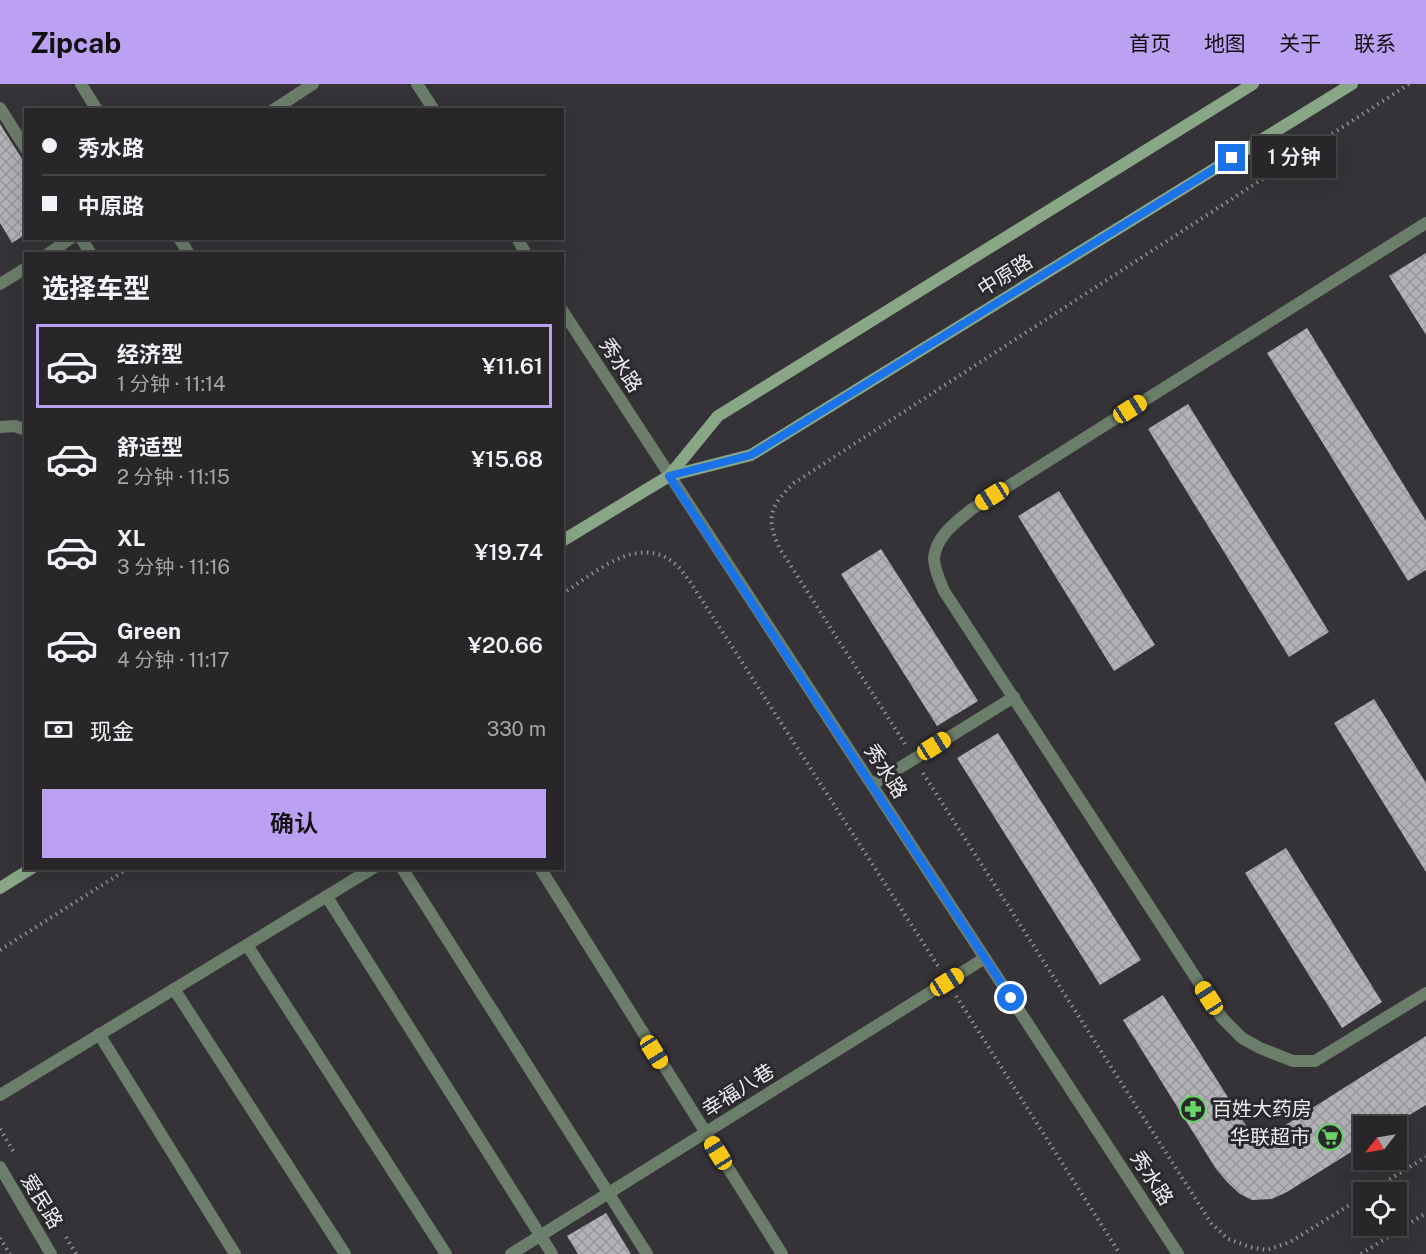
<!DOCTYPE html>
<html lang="zh">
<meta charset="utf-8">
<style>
body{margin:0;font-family:"Public Sans","Noto Sans SC",sans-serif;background:#343235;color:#f1f3f6;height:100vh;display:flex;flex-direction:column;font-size:22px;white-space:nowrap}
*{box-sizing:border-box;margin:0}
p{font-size:20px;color:#a5a5a8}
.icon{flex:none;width:33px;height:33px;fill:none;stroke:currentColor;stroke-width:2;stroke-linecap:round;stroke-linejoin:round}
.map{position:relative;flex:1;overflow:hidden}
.panel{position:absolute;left:24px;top:168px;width:540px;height:618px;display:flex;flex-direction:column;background:#282629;border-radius:0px;box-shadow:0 6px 24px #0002,0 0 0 2px #444346}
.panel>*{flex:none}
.guide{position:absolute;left:24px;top:24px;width:540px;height:132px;border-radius:0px;box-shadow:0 6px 24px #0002,0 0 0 2px #444346;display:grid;align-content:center;height:132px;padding:0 18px;background:#282629}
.needle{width:39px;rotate:239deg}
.buttons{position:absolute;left:1353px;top:1032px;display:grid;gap:12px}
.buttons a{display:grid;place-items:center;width:54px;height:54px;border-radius:0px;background:#282629;box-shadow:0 6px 24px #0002,0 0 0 2px #444346;font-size:30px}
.end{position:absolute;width:27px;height:27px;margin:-14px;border:8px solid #1a73e8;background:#fff;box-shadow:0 0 0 3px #fff}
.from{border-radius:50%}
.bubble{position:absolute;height:42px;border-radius:0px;background:#282629;box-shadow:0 6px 24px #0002,0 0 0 2px #444346;font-size:20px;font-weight:600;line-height:42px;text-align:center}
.car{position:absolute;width:18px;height:36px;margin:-18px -9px;border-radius:8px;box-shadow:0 0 4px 2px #0007;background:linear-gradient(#f5c518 24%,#345 0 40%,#f5c518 0 76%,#345 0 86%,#f5c518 0)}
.guide b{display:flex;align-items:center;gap:21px;height:57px;font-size:22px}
.guide b+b{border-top:2px solid #444346}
.guide i{width:15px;height:15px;background:#f1f3f6}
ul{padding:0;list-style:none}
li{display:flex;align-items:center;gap:18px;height:84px;margin:0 12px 9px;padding:0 6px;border:3px solid transparent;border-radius:0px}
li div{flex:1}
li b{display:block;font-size:22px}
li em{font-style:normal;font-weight:600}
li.on{border-color:#bca0f2}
li>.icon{width:54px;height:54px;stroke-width:1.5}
h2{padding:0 18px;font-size:27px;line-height:72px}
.pay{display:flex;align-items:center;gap:15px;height:66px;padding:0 18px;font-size:22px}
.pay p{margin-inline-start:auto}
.action{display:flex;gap:12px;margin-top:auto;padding:12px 18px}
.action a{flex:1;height:69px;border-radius:0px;background:#bca0f2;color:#111;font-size:24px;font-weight:600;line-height:69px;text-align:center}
header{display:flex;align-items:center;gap:36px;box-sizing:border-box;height:84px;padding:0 30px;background:#bca0f2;color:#111}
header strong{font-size:28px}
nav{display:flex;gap:33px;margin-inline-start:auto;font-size:21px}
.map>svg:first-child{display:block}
.building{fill:url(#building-cross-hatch)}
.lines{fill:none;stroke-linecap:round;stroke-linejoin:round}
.path{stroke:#908f92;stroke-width:4;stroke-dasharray:1.5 4.5;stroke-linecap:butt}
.lane{stroke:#6b7e6a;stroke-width:12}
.street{stroke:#6b7e6a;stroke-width:12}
.secondary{stroke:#89a787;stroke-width:12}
.route{stroke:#1a73e8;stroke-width:8}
.labels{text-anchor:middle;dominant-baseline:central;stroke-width:6;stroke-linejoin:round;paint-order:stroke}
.street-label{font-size:20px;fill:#ececee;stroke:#2b292d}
.poi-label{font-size:20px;fill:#ececee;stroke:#2b292d;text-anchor:start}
</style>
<header>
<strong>Zipcab</strong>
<nav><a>首页</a><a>地图</a><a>关于</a><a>联系</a></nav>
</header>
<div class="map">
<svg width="1426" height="1170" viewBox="0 0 1426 1170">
<defs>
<pattern id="building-cross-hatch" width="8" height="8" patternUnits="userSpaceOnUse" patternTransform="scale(1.5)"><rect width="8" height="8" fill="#b2b1b6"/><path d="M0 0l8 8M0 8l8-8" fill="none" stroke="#97969a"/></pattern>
</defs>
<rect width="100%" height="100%" fill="#353337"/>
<g class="building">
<polygon points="0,40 26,81 26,150 12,159 0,139"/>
<polygon points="1426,169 1426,251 1389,192"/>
<polygon points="1307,244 1426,437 1426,486 1408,497 1267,269"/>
<polygon points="1188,320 1329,548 1289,573 1148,345"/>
<polygon points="1059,407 1155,561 1114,587 1018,432"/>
<polygon points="881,465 978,617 937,642 841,490"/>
<polygon points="1374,615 1426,699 1426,788 1334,639"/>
<polygon points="998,649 1141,876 1100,901 957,674"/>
<polygon points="1286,764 1382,918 1342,944 1245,789"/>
<polygon points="1163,911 1257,1059 1426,952 1426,1021 1391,1042 1364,1042 1364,1060 1287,1108 1272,1115 1252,1116 1240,1110 1228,1099 1216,1085 1123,936"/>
<polygon points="606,1129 631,1170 578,1170 567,1152"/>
</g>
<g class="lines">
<g class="path">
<path d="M 562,510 C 594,490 637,449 674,479 C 680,483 684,491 689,496 L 938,882"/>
<path d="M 905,660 L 780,465 C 765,434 770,422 794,399 L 1409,0"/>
<polyline points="923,689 1211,1139 1228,1155 1250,1163 1267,1166 1290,1158 1364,1112"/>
<polyline points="0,866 129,784"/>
<polyline points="956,912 1120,1170"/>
<polyline points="0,1045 15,1070"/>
<polyline points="1369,1108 1426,1073"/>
<polyline points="66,1153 76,1170"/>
<polyline points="0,1154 10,1170"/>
<polyline points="1361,1170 1426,1129"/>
</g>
<g class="lane">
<polyline points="81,0 97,26"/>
<polyline points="0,24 26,65"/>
<polyline points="273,26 313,0"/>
<path d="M 1426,139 L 972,425 C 957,437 936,452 934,474 C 934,485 940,497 944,507 L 1222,934 L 1242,954 L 1260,964 L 1293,977 L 1315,977 L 1426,909"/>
<polyline points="81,154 91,170"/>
<polyline points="179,154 189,170"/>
<polyline points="48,170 71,154"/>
<polyline points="0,200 26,184"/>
<polyline points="0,343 15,342 26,346"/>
<polyline points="872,701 1014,613"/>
<polyline points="402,784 647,1170"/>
<polyline points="540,784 782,1170"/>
<polyline points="327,813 552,1170"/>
<polyline points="247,861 446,1170"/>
<polyline points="174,905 345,1170"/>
<polyline points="99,950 235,1170"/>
<polyline points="0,1011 373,784"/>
<polyline points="511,1170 985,874"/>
</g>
<g class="street">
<polyline points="417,0 434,26"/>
<polyline points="517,154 526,170"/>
<polyline points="562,226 1178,1170"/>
<polyline points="0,1083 51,1170"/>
</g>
<g class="secondary">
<polyline points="669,392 718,332 1253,0"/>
<polyline points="562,457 669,392 751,371 1352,0"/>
<polyline points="0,804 32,784"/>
</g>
</g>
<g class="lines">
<polyline class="route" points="1011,914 669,392 751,371 1232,74"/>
</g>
<defs>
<g id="pharmacy-ring" transform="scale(1.35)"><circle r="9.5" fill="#2b292d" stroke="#67d466" stroke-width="1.5"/><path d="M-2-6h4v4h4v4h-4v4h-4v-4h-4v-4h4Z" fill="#67d466"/></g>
<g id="supermarket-ring" transform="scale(1.35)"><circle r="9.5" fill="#2b292d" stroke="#67d466" stroke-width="1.5"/><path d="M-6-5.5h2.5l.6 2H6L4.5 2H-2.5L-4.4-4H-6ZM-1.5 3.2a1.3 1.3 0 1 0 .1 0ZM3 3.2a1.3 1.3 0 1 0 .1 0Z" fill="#67d466"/></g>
</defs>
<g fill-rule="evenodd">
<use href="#pharmacy-ring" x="1193" y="1025"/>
<use href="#supermarket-ring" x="1330" y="1053"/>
</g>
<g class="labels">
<g class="street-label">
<text transform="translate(1005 191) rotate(-32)">中原路</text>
<text transform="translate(621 281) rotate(57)">秀水路</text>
<text transform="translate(886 687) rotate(57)">秀水路</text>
<text transform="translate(738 1006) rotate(-32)">幸福八巷</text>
<text transform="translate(1152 1094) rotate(57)">秀水路</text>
<text transform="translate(42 1117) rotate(59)">爱民路</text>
</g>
<g class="poi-label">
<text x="1212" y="1025">百姓大药房</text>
<text x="1310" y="1053" text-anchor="end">华联超市</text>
</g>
</g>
</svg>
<div class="buttons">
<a><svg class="needle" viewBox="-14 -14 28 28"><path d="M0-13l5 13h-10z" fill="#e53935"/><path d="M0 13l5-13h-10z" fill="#a5a5a8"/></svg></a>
<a><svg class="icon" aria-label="locate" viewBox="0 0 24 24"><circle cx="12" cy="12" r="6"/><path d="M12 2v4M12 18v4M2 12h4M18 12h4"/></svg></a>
</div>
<i class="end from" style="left:1011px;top:914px"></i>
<i class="end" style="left:1232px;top:74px"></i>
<div class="bubble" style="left:1252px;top:52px;width:84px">1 分钟</div>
<i class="car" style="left:1130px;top:325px;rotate:58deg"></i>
<i class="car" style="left:992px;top:412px;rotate:238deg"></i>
<i class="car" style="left:934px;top:662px;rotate:58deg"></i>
<i class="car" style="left:947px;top:898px;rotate:58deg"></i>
<i class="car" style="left:1209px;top:914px;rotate:327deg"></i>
<i class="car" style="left:654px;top:968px;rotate:148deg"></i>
<i class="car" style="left:718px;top:1069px;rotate:328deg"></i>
<div class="guide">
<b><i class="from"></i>秀水路</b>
<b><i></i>中原路</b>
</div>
<section class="panel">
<h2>选择车型</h2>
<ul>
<li class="on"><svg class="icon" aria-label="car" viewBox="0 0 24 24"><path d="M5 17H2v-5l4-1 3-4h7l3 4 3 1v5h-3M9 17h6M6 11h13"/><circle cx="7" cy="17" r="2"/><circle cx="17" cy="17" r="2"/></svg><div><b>经济型</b><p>1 分钟 · 11:14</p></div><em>¥11.61</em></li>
<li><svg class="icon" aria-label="car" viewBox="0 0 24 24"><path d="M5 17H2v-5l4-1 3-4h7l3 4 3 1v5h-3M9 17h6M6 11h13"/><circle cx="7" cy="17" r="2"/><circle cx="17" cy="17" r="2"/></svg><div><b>舒适型</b><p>2 分钟 · 11:15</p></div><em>¥15.68</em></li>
<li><svg class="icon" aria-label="car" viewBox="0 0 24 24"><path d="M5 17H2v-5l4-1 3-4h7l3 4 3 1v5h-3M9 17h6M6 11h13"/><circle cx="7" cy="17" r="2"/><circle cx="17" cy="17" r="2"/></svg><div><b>XL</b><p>3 分钟 · 11:16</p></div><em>¥19.74</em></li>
<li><svg class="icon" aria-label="car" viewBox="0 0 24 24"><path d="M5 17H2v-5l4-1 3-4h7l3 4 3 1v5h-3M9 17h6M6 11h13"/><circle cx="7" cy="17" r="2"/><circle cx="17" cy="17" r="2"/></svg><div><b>Green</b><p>4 分钟 · 11:17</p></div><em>¥20.66</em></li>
</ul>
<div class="pay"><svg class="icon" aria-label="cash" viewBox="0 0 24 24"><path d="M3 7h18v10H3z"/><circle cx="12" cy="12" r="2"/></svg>现金<p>330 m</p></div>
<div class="action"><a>确认</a></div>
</section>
</div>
